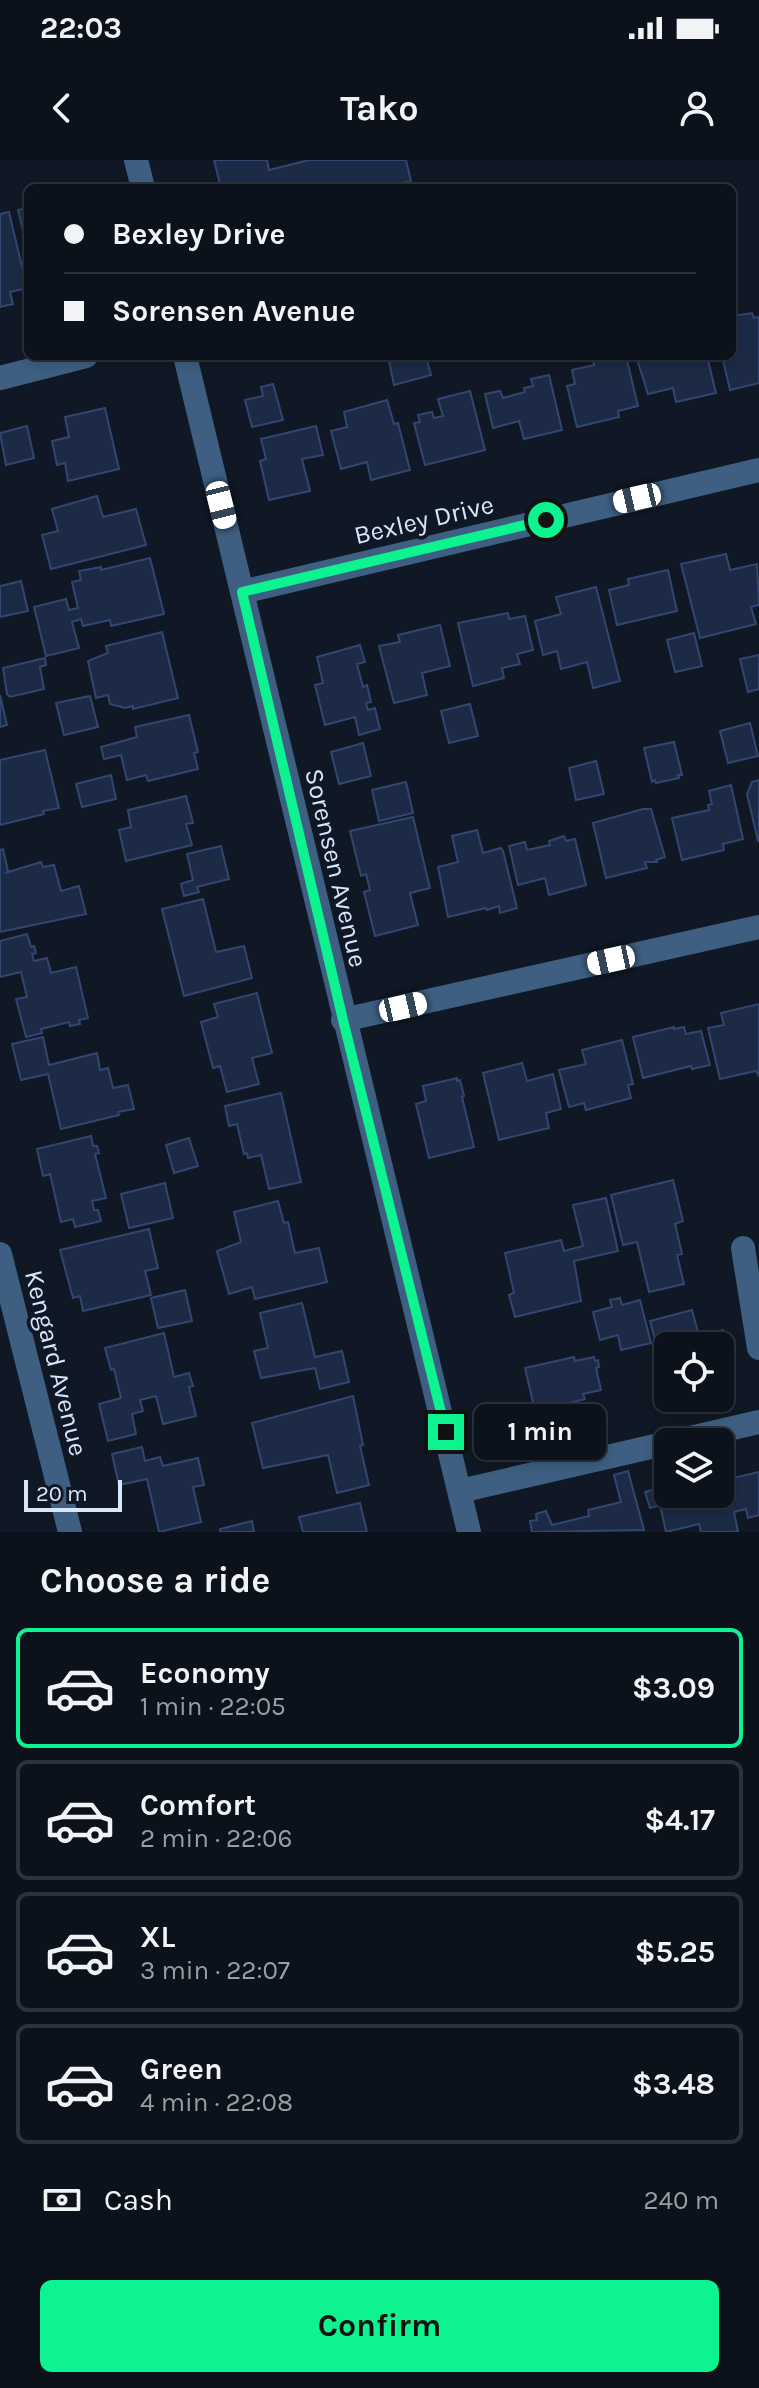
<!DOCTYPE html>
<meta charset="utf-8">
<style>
body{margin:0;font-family:Karla,sans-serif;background:#1a2029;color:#f1f3f6;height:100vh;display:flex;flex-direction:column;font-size:30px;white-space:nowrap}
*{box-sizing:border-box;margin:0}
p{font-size:26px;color:#9a9ea3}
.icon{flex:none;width:44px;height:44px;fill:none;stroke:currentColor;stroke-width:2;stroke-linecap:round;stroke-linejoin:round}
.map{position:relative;height:1372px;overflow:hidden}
.drawer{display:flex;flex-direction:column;background:#0c121c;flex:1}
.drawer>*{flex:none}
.banner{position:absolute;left:24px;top:24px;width:712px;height:176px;border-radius:12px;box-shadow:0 4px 12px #0003,0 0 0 2px #2c323b;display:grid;align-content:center;height:176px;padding:0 40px;background:#0c121c}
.controls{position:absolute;left:654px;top:1172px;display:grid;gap:16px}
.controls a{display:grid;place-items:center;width:80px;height:80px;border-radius:12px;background:#0c121c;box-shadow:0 4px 12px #0003,0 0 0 2px #2c323b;font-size:40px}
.scale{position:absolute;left:24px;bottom:20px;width:98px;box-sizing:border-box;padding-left:8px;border:4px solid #d6e6fd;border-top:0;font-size:22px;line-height:28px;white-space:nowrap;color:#d6e6fd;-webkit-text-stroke:6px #101825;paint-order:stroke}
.end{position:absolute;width:36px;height:36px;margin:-18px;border:10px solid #0df390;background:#111;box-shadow:0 0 0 4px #111}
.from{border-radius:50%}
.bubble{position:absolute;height:56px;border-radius:12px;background:#0c121c;box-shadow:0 4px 12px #0003,0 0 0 2px #2c323b;font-size:26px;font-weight:700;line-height:56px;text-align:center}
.car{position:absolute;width:24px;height:48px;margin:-24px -12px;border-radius:10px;box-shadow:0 0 6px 2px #0007;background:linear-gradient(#fff 24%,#345 0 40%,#fff 0 76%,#345 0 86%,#fff 0)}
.banner b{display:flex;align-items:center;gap:28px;height:76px;font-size:30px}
.banner b+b{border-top:2px solid #2c323b}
.banner i{width:20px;height:20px;background:#f1f3f6}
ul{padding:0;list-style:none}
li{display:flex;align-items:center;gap:24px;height:120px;margin:0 16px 12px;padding:0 24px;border:4px solid #2c323b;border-radius:12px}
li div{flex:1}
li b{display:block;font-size:30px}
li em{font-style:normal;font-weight:700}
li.active{border-color:#0df390}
li>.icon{width:72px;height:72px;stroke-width:1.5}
h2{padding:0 40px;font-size:36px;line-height:96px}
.pay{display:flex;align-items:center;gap:20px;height:88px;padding:0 40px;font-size:30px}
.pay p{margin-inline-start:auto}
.cta{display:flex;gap:16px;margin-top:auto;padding:16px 40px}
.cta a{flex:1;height:92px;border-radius:12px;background:#0df390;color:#111;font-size:32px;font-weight:700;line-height:92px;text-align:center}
.status{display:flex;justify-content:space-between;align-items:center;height:56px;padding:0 40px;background:#0c121c;direction:ltr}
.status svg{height:22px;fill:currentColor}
header{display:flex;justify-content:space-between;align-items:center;height:104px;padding:0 40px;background:#0c121c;font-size:36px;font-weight:700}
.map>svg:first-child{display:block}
.building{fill:#1d2a45;stroke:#314670;stroke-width:2}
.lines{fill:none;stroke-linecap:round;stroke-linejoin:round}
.minor{stroke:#3e5f82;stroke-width:24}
.route{stroke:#0df390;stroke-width:10}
.labels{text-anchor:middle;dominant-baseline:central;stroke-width:8;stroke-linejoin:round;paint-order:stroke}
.street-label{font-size:26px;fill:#d6e6fd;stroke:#101825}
</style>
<div class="status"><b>22:03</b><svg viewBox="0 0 49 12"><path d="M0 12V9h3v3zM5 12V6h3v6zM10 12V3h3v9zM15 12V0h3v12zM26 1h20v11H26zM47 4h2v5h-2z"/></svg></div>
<header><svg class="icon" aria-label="back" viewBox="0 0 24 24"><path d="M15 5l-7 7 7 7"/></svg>Tako<svg class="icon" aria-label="person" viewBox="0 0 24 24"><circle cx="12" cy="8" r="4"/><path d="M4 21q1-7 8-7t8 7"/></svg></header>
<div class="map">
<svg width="759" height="1372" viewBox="0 0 759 1372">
<rect width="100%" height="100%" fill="#101825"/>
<g class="building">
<polygon points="214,0 267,0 269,10 309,0 406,0 411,21 394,25 394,28 221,28"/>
<polygon points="28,48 28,92 18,50"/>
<polygon points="9,52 27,128 10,132 13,144 0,147 0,54"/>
<polygon points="752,153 754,158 759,157 759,223 730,230 722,196 732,196 732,156"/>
<polygon points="388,196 426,196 431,215 394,225"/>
<polygon points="593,196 626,196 638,246 618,251 619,257 577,267 567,226 575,224 572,210 594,205"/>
<polygon points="636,196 707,196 716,233 676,242 673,228 648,234"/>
<polygon points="549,215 562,270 524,279 519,261 493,268 485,234 500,231 503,238 525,232 524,228 533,226 531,219"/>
<polygon points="273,224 283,260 252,267 245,240 263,236 261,227"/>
<polygon points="470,231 485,290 425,305 414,263 420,262 418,255 432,252 434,258 443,256 438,239"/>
<polygon points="387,240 394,264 398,263 410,310 371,320 367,302 341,309 331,271 347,267 344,252"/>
<polygon points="105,248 119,309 68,321 65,303 57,305 52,281 69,277 65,257"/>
<polygon points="27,266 34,298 6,305 0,273"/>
<polygon points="316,266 323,295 302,299 310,331 269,340 260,301 266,299 261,279"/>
<polygon points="97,336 103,357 136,349 146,385 51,409 42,375 58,371 52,349"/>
<polygon points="726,394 730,410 757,404 759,445 751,447 756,464 700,478 681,404"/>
<polygon points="150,398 164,454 111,466 110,460 83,466 81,459 72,462 79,488 46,496 34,447 66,439 69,450 78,448 72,422 81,420 79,411 101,407 101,410"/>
<polygon points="668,410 677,451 617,465 609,430 629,425 628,419"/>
<polygon points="21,421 28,451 0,457 0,426"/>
<polygon points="596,427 620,521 593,528 587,502 561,509 557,491 543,495 535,461 561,454 556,437"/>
<polygon points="508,453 509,459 525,456 533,490 517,494 520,504 502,508 504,518 473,526 458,463"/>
<polygon points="440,465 450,506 422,513 427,535 394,543 379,486 400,482 398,475"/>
<polygon points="162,472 178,538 133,549 133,546 125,548 110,544 108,535 96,538 88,501 108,493 106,486"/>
<polygon points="694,473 702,506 675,512 667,480"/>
<polygon points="360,485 365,502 357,504 363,527 367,525 371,542 366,543 368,550 375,548 380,569 359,575 355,557 325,565 315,525 323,523 317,497"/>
<polygon points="759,495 759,529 748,532 740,499"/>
<polygon points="45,498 46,505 40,507 44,529 10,537 7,534 3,508"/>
<polygon points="0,535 7,565 0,567"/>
<polygon points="90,536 98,567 64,575 56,543"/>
<polygon points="470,544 478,576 449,583 441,551"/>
<polygon points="189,555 198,592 194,593 198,609 148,621 146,615 127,620 121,595 104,599 101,587 137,577 135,567"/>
<polygon points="750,563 758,596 728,603 720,571"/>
<polygon points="674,582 682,615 678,615 679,618 656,623 655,620 652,622 644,588"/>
<polygon points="363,583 371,616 339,624 331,592"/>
<polygon points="45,590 59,648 43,651 44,654 0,665 0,600"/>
<polygon points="596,601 604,634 576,640 569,608"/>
<polygon points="111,615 116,639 82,647 76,624"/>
<polygon points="759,620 759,681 758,681 747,634 752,622"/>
<polygon points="406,622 413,653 379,661 372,630"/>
<polygon points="731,625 743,679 723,684 724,690 682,700 672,658 709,650 708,645 712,644 709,631"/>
<polygon points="186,636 193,663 186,664 192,685 126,701 119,670 131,667 128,650"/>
<polygon points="643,649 651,649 665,697 656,700 657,702 645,702 647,708 606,718 593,663"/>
<polygon points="413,657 430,728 410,733 418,765 375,776 364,732 370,730 366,714 361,716 350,671"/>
<polygon points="477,670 483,693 501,688 503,691 517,748 500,753 499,746 487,750 486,748 448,757 438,707 458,702 452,676"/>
<polygon points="564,676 566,681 575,679 586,725 549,735 545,718 518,725 509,686 525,682 527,690 550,685 549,681"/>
<polygon points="221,686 229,719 197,727 199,732 184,736 181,724 193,720 187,694"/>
<polygon points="3,689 8,711 5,713 41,702 43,707 54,705 61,731 79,726 86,754 0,772 0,690"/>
<polygon points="203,739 216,792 244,786 252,818 184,836 162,749"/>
<polygon points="27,774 31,787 34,786 36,793 32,794 34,801 47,798 51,813 76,807 88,858 79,860 80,864 70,866 69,862 41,869 42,873 26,877 16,839 27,837 21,812 0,817 0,781"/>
<polygon points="257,833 272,893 252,898 259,924 227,932 220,906 213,908 201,862 218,857 214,844"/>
<polygon points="759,844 759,916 756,911 720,919 708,868 724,865 721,853"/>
<polygon points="674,867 674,869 684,867 686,874 701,871 710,905 692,909 691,906 643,918 633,877"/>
<polygon points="43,877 49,905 97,893 100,910 108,908 113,928 128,925 134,949 118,952 119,955 61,969 48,914 21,920 12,884"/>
<polygon points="622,880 633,924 628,925 631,938 586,950 584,943 569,947 559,910 586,904 582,890"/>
<polygon points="522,903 527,921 553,914 561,949 546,953 549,968 499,980 483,913"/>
<polygon points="457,918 457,921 460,920 464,936 462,937 474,987 429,998 416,944 426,941 423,926"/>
<polygon points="281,933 301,1022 269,1029 261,995 248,998 247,993 244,994 237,964 229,966 225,946"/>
<polygon points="91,976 93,986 97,986 99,993 95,994 106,1038 92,1041 94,1050 98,1050 101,1061 75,1067 73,1059 61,1062 50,1014 43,1016 37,989"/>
<polygon points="189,978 198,1006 174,1013 166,985"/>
<polygon points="673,1020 683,1061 675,1064 682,1094 677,1095 684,1124 649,1132 637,1082 623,1085 611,1035"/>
<polygon points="165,1023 173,1058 129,1068 121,1034"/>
<polygon points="606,1038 618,1091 574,1101 581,1141 515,1157 509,1135 514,1133 505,1093 561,1080 564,1091 583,1086 573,1045"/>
<polygon points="278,1041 284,1063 288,1062 295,1093 319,1088 327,1122 255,1139 252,1127 229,1134 217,1091 241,1082 234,1052"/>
<polygon points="149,1069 158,1108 145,1111 151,1135 83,1151 80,1136 73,1138 60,1090"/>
<polygon points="185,1130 192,1161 158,1168 151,1138"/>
<polygon points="620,1138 622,1145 640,1140 651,1183 621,1190 618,1175 600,1180 593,1152 612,1147 610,1140"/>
<polygon points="302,1143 315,1197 342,1191 349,1222 320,1229 315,1208 261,1218 254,1191 268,1188 260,1153"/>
<polygon points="692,1150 699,1176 723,1170 733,1210 720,1213 720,1186 668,1186 668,1221 666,1222 650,1161"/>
<polygon points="164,1173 174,1217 189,1213 193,1226 189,1227 196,1256 163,1264 156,1236 140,1240 143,1251 132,1254 136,1274 108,1281 99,1244 121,1238 114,1209 111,1210 105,1188"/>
<polygon points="574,1197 575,1201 594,1197 595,1201 598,1200 599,1207 596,1208 601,1230 583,1234 585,1239 569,1243 570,1248 553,1252 551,1247 535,1251 525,1208"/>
<polygon points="353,1236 363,1285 360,1286 369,1325 337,1333 328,1295 263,1308 252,1263"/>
<polygon points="142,1287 145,1301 160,1297 163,1306 198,1298 204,1325 193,1327 201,1362 159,1372 147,1319 119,1325 112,1294"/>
<polygon points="628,1311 644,1370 532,1372 530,1361 537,1360 536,1354 546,1351 552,1365 589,1356 588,1350 621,1342 614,1315"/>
<polygon points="759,1312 759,1355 748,1358 746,1349 734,1352 738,1371 734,1372 701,1372 699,1364 666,1372 660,1345 650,1348 645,1332 668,1326 668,1334 720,1334 720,1321"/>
<polygon points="360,1343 367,1372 303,1372 299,1357"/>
<polygon points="252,1361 254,1372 220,1372 220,1369"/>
</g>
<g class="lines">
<g class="minor">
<polyline points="136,0 143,28"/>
<polyline points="185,196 469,1372"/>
<polyline points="0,218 86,196"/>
<polyline points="242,432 759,310"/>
<polyline points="343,860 759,767"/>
<polyline points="743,1088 759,1188"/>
<polyline points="0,1094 70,1372"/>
<polyline points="673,1282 759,1262"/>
<polyline points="460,1331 668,1283"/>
</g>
</g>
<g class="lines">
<polyline class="route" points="446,1272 343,860 242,432 546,360"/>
</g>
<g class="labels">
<g class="street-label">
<text transform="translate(424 360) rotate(-13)">Bexley Drive</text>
<text transform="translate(336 708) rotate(77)">Sorensen Avenue</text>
<text transform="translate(56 1203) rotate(76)">Kengard Avenue</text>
</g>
</g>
</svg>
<div class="controls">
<a><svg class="icon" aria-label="locate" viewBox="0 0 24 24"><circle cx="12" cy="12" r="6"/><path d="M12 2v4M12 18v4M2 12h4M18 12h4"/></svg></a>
<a><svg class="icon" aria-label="layers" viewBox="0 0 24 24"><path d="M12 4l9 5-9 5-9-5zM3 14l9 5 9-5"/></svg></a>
</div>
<div class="scale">20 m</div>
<i class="end from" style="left:546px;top:360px"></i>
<i class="end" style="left:446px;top:1272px"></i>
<div class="bubble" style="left:474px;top:1244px;width:132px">1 min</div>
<i class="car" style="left:637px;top:338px;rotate:257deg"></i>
<i class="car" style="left:221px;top:345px;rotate:166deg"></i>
<i class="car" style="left:611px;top:800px;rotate:258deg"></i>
<i class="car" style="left:403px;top:847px;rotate:77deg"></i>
<div class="banner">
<b><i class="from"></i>Bexley Drive</b>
<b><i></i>Sorensen Avenue</b>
</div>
</div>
<section class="drawer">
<h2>Choose a ride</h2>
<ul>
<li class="active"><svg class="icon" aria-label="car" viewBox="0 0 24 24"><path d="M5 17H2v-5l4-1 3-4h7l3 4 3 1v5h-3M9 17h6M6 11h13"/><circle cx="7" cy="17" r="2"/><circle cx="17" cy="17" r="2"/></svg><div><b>Economy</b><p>1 min · 22:05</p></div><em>$3.09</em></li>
<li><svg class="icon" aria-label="car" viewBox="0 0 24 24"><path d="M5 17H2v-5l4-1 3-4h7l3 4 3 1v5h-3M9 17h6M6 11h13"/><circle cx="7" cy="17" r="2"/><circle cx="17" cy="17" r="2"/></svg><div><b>Comfort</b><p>2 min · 22:06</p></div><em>$4.17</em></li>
<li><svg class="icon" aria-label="car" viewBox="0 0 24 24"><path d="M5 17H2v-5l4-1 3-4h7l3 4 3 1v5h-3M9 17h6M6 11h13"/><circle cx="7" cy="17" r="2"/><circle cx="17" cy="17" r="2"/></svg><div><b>XL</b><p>3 min · 22:07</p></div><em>$5.25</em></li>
<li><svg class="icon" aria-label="car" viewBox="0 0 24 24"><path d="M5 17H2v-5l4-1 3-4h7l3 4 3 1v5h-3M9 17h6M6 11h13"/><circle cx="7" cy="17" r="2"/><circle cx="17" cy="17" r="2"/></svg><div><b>Green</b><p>4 min · 22:08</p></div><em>$3.48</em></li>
</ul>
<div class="pay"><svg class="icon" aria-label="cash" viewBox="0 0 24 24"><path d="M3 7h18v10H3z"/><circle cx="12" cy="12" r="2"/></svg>Cash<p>240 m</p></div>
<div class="cta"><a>Confirm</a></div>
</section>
